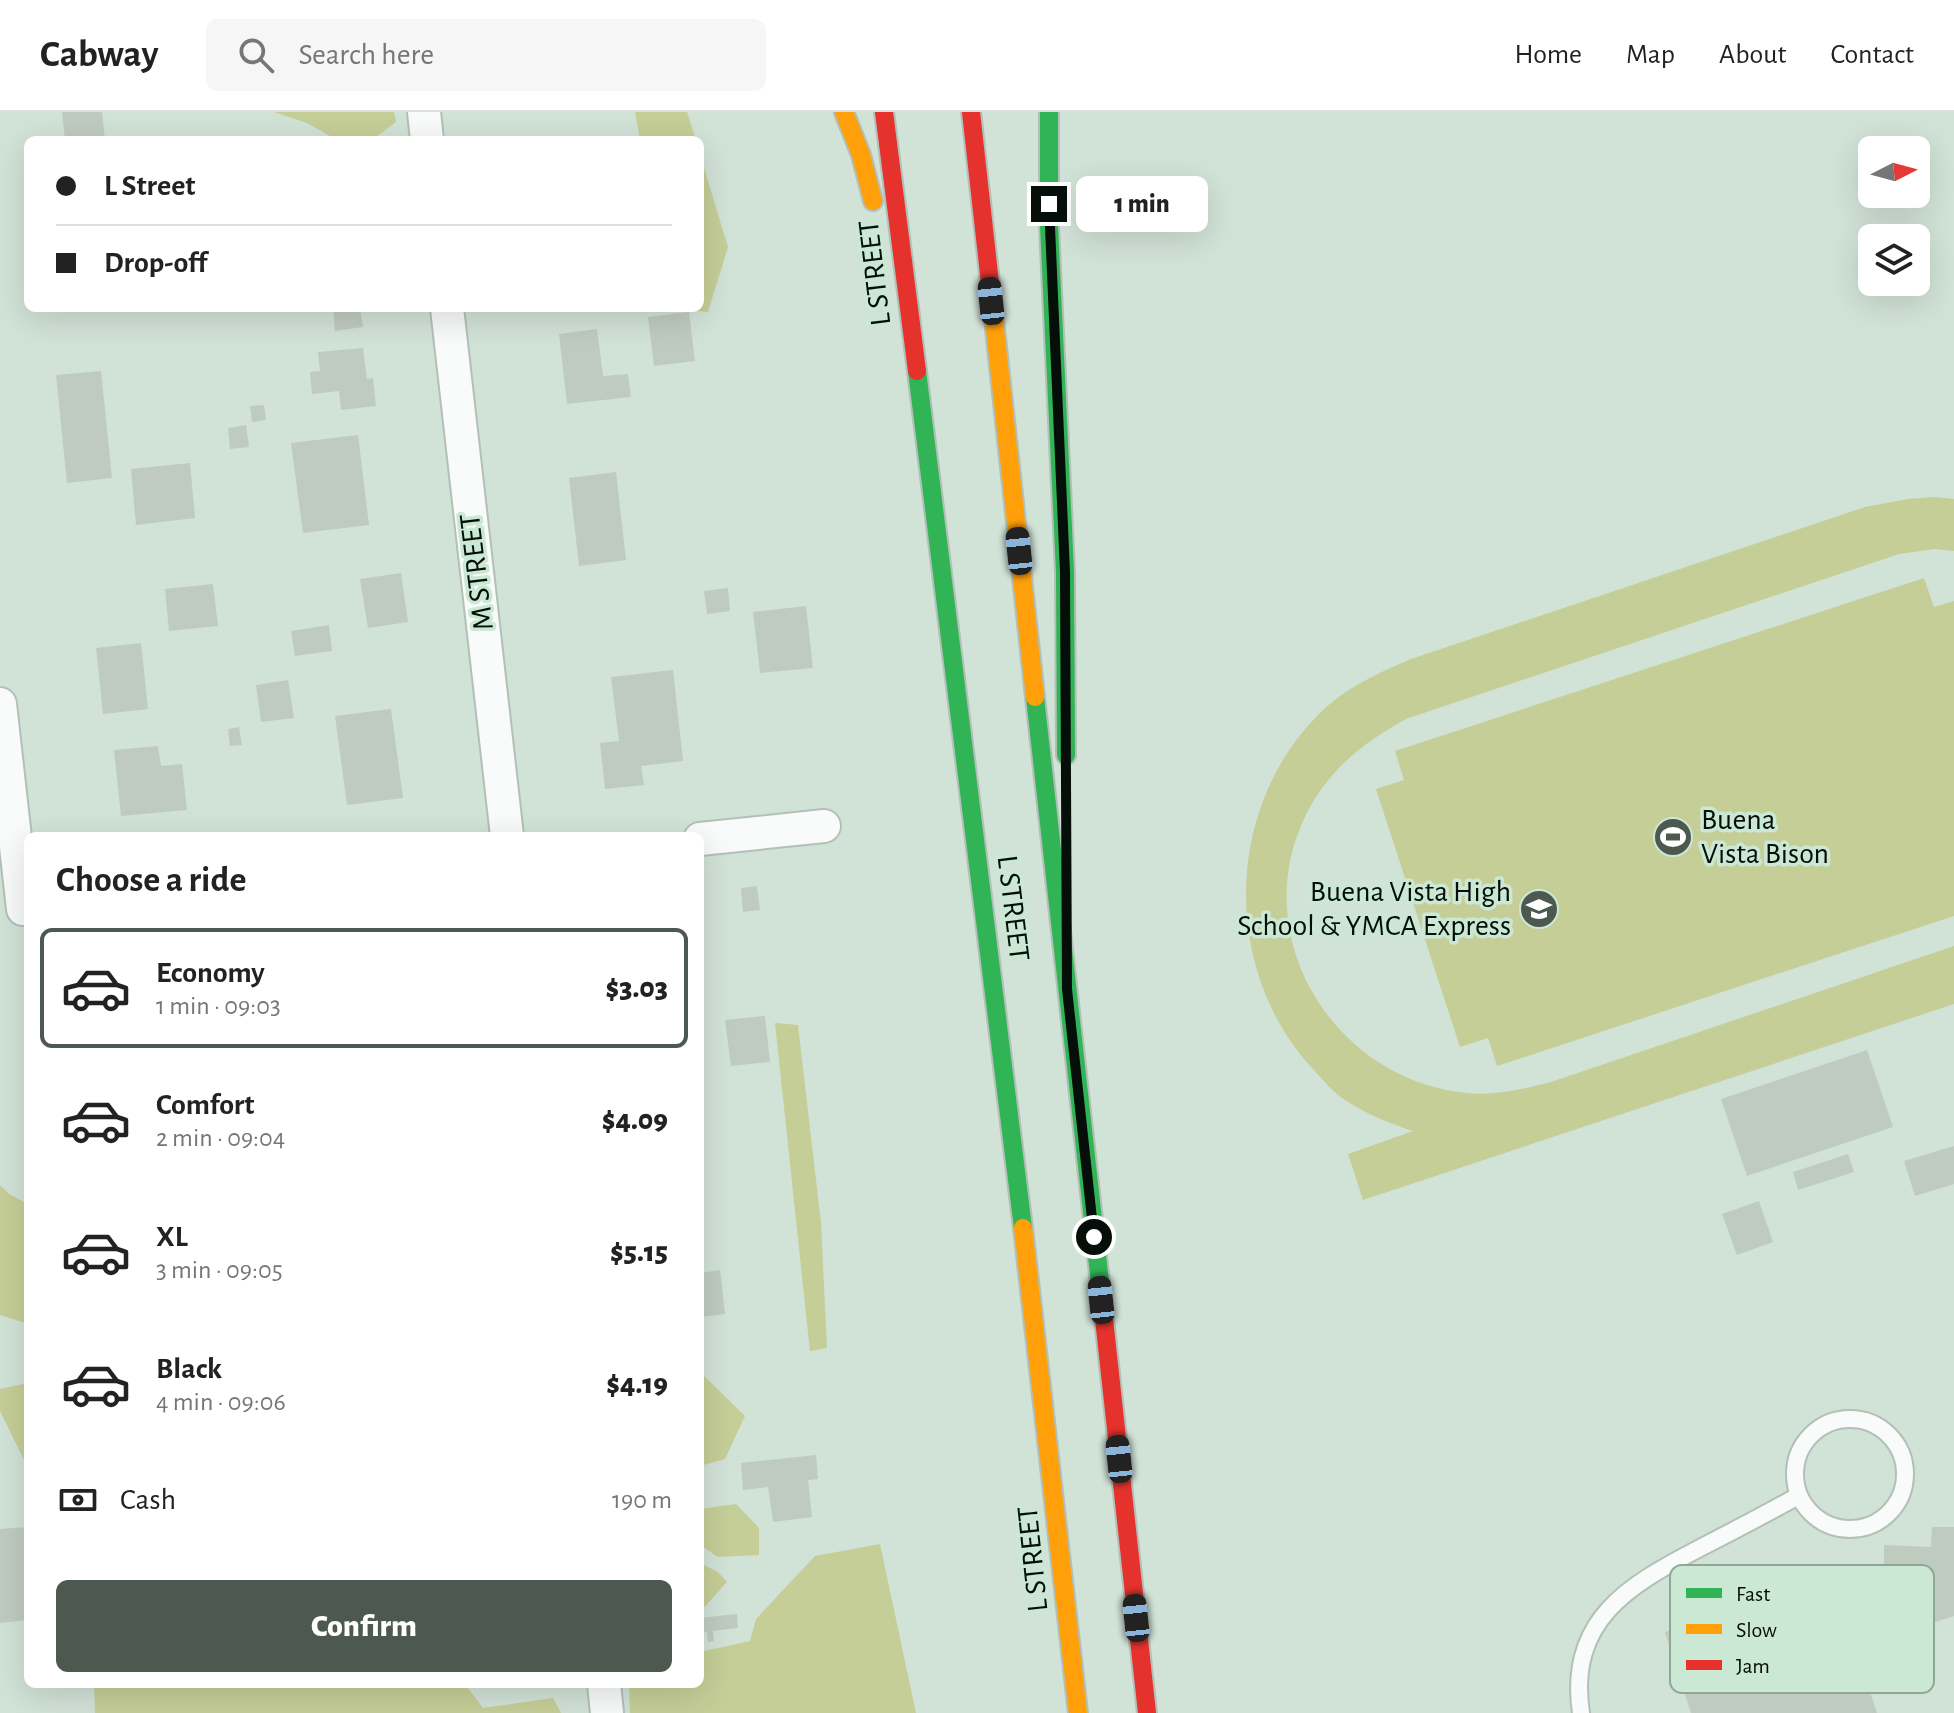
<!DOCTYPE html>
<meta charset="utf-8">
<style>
body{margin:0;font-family:"Alegreya Sans",sans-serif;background:#f6f6f6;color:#222;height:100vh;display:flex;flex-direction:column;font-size:30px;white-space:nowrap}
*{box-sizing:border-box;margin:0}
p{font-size:26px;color:#767676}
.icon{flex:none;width:44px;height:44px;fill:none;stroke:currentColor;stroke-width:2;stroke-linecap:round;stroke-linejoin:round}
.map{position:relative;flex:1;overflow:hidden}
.details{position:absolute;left:24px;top:720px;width:680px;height:856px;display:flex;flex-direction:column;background:#fff;border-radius:12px;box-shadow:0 8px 32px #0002}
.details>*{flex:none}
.hud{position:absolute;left:24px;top:24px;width:680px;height:176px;border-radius:12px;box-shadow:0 8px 32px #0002;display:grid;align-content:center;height:176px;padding:0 32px;background:#fff}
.needle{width:52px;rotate:84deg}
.buttons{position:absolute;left:1858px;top:24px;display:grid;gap:16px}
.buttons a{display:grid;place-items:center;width:72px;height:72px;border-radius:12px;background:#fff;box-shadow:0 8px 32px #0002;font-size:40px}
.end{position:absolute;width:36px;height:36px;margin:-18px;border:10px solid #050e08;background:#fff;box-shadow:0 0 0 4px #fff}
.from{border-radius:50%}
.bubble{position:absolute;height:56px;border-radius:12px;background:#fff;box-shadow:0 8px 32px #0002;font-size:26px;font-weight:800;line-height:56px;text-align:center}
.car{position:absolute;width:24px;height:48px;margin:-24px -12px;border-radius:10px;box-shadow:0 0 6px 2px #0007;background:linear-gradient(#222 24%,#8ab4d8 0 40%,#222 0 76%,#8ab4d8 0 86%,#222 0)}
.hud b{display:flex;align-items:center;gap:28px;height:76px;font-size:30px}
.hud b+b{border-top:2px solid #e0e0e0}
.hud i{width:20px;height:20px;background:#222}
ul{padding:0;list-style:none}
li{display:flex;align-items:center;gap:24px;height:120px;margin:0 16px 12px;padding:0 16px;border:4px solid transparent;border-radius:12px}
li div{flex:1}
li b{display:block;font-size:30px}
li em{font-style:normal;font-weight:800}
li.selected{border-color:#4c5850}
li>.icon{width:72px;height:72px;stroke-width:1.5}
h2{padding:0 32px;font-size:36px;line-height:96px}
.pay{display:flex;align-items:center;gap:20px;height:88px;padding:0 32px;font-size:30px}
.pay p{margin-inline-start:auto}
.action{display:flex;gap:16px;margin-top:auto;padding:16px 32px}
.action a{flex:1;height:92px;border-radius:12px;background:#4c5850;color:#fff;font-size:32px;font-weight:800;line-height:92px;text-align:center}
header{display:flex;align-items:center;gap:48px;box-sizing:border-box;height:112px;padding:0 40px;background:#fff;border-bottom:2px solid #e0e0e0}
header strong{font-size:38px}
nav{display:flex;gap:44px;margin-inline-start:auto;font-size:28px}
.search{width:560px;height:72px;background:#f6f6f6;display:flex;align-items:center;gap:20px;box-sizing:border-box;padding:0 28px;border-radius:12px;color:#767676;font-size:30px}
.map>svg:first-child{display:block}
.green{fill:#c5ce97}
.building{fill:#c0cbc0}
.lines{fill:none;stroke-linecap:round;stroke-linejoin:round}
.lane-casing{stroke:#b3c0b8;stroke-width:20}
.street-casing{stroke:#b3c0b8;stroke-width:36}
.fast-casing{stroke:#b3c0b8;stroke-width:22}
.slow-casing{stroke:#b3c0b8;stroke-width:22}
.jam-casing{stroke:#b3c0b8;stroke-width:22}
.lane{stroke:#f8fbf9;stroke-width:16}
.street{stroke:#f8fbf9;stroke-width:32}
.fast{stroke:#30b455;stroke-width:18}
.slow{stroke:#ff9f0a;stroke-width:18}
.jam{stroke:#e5322d;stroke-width:18}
.route{stroke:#050e08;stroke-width:10}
.labels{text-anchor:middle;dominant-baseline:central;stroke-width:7;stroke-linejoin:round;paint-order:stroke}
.street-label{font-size:30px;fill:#050e08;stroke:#cbe8d5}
.poi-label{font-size:30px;fill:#050e08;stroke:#cbe8d5;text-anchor:start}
.key{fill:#cbe8d5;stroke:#90a798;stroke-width:2}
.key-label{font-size:22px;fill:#050e08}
</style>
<header>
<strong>Cabway</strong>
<div class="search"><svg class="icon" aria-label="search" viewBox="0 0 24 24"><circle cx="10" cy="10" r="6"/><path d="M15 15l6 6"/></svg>Search here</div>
<nav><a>Home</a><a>Map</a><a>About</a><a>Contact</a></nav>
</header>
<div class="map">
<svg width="1954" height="1601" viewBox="0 0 1954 1601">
<rect width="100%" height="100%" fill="#d1e2d7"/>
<g class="green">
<polygon points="274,0 394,0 396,10 372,28 337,28 307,11"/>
<polygon points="635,0 687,0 696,28 640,28"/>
<polygon points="700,43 728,135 708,200 668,196 700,196"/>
<path d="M 1935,385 L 1954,387 L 1954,439 L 1935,437 L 1899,442 L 1406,607 C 1362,631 1325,661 1304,707 C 1247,829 1337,969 1467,981 C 1495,984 1523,977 1551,970 L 1954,834 L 1954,892 L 1363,1088 L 1348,1042 L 1413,1019 C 1388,1011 1364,1001 1342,986 C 1331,978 1321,966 1312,956 C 1222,858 1224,698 1318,603 C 1343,577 1378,561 1411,547 L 1865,395 L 1908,387 Z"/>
<polygon points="1924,466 1934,495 1954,489 1954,804 1497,954 1488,926 1460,935 1376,677 1404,668 1395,639"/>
<polygon points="775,911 798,913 821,1111 827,1236 810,1239"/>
<polygon points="0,1073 9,1082 28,1092 28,1212 0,1203"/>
<polygon points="700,1260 745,1304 725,1347 700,1354"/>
<polygon points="28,1271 28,1356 0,1299 0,1277"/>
<polygon points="736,1392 759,1416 759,1443 718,1445 700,1433 700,1397"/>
<polygon points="880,1432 916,1601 630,1601 629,1572 700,1572 700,1540 750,1529 756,1507 815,1444"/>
<polygon points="700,1451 718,1460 727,1470 700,1500"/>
<polygon points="94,1572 465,1572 483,1596 553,1586 561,1601 95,1601"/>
</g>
<g class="building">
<polygon points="62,0 102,0 105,28 65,28"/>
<polygon points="333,196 360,196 363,215 335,219"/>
<polygon points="689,200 695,249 654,254 648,205"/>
<polygon points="597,217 603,264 628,262 631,285 567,292 559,222"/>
<polygon points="363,236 367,267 373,266 376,294 341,298 339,279 312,282 310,260 320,259 318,240"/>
<polygon points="101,259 112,366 67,371 56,263"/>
<polygon points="264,293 266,308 252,310 250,294"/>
<polygon points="246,313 249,335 230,337 228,316"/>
<polygon points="358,323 369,413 303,421 291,331"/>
<polygon points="190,351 195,406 136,413 131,357"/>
<polygon points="616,360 626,448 579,454 569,366"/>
<polygon points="401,461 408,510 368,516 360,467"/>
<polygon points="213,472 218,514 169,519 165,477"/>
<polygon points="728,476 730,499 707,502 704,479"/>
<polygon points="806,494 813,556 760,561 753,500"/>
<polygon points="329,513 332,539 295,544 291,519"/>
<polygon points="141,531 148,597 103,602 96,536"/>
<polygon points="673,558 683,649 641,654 644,673 605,677 600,631 619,629 611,565"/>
<polygon points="288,568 294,606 261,610 256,573"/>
<polygon points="391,597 403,686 347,693 335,604"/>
<polygon points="239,615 242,633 230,634 228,617"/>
<polygon points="158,634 161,654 182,652 187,698 121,704 114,638"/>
<polygon points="757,774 760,798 743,800 741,776"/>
<polygon points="765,904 770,950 731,954 725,908"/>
<polygon points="1867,938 1893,1015 1747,1064 1721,987"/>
<polygon points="1954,1034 1954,1072 1915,1084 1904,1049"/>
<polygon points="1848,1042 1854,1060 1798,1078 1793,1060"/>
<polygon points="1759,1089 1773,1130 1737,1143 1722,1102"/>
<polygon points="720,1158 725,1202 700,1205 700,1161"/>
<polygon points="816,1343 818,1367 808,1368 812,1405 773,1410 768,1375 743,1378 741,1351"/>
<polygon points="28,1415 28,1508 0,1511 0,1417"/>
<polygon points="1932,1415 1954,1415 1954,1504 1856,1536 1877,1601 1691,1601 1665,1520 1830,1466 1830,1453 1884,1455 1884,1433 1931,1435"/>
<polygon points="737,1502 738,1516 713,1519 714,1529 708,1530 707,1520 700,1521 700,1506"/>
</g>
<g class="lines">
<g class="lane-casing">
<g id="lane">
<circle cx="1850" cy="1362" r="55"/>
<path d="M 1581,1601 C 1567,1508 1629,1473 1700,1436 C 1733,1419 1766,1402 1798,1384"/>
</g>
</g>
<g class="street-casing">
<g id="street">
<polyline points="424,0 427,28"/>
<polyline points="447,196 507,724"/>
<polyline points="0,592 23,797"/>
<polyline points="700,727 824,714"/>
<polyline points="604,1572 607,1601"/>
</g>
</g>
<g class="fast-casing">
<g id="fast">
<polyline points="1049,0 1049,114 1065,460 1066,643"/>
<polyline points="917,259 1023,1116"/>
<polyline points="1035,585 1104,1207"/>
</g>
</g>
<g class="slow-casing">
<g id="slow">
<polyline points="844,0 861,43 873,89"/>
<polyline points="991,180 1035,585"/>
<polyline points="1023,1116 1078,1601"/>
</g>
</g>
<g class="jam-casing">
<g id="jam">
<polyline points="884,0 917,259"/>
<polyline points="971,0 991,180"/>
<polyline points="1104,1207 1147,1601"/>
</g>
</g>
<use href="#lane" class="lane"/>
<use href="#street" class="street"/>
<use href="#fast" class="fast"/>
<use href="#slow" class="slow"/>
<use href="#jam" class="jam"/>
</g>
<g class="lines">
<polyline class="route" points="1049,92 1065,460 1067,877 1094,1125"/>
</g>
<defs>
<g id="stadium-disc" transform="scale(2)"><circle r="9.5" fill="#4c5850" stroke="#cbe8d5"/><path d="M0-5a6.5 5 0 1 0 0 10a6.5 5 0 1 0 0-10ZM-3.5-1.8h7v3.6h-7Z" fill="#fff"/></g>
<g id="school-disc" transform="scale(2)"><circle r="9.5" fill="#4c5850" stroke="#cbe8d5"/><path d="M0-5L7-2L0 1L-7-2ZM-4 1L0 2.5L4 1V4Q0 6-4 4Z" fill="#fff"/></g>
</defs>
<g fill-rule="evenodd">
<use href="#stadium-disc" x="1673" y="725"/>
<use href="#school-disc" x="1539" y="797"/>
</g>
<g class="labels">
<g class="street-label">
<text transform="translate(875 161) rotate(-97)">L STREET</text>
<text transform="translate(477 460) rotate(-97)">M STREET</text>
<text transform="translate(1013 796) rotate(83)">L STREET</text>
<text transform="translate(1033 1447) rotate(-96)">L STREET</text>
</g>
<g class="poi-label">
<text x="1701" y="708">Buena<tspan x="1701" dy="34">Vista Bison</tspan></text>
<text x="1511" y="780" text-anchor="end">Buena Vista High<tspan x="1511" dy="34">School &amp; YMCA Express</tspan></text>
</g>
</g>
<rect x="1670" y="1453" width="264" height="128" rx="12" class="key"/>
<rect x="1686" y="1476" width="36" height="10" fill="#30b455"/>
<rect x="1686" y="1512" width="36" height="10" fill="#ff9f0a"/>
<rect x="1686" y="1548" width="36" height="10" fill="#e5322d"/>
<g class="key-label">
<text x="1736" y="1489">Fast</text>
<text x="1736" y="1525">Slow</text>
<text x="1736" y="1561">Jam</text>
</g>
</svg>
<div class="buttons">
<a><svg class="needle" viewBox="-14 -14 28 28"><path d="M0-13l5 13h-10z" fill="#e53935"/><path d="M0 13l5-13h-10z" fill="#767676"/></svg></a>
<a><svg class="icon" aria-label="layers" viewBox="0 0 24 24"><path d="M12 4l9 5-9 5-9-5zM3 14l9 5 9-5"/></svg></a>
</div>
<i class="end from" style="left:1094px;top:1125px"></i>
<i class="end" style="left:1049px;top:92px"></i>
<div class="bubble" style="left:1076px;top:64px;width:132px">1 min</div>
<i class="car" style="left:991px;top:189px;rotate:354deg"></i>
<i class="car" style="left:1019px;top:439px;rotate:354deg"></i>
<i class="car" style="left:1101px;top:1188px;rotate:354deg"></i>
<i class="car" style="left:1119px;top:1347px;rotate:354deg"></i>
<i class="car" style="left:1136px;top:1506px;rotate:354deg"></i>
<div class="hud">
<b><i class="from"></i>L Street</b>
<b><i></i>Drop-off</b>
</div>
<section class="details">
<h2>Choose a ride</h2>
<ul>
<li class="selected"><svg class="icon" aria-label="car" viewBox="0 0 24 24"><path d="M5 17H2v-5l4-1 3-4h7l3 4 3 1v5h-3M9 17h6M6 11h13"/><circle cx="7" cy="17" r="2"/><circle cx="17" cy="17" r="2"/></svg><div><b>Economy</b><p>1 min · 09:03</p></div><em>$3.03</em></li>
<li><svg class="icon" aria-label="car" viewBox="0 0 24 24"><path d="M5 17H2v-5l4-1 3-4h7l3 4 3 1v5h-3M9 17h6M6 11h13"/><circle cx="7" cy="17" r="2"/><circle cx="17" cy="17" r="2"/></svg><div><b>Comfort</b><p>2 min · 09:04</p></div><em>$4.09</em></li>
<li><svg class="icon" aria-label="car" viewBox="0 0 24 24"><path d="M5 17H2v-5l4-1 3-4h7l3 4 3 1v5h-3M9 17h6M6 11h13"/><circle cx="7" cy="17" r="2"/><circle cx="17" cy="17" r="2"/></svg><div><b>XL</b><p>3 min · 09:05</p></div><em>$5.15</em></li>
<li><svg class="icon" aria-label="car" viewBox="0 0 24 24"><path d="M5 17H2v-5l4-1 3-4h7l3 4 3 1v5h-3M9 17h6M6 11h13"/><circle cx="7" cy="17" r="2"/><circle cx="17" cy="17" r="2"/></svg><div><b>Black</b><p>4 min · 09:06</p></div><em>$4.19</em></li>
</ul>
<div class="pay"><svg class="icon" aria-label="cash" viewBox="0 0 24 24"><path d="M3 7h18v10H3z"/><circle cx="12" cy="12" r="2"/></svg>Cash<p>190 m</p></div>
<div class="action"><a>Confirm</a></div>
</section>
</div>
